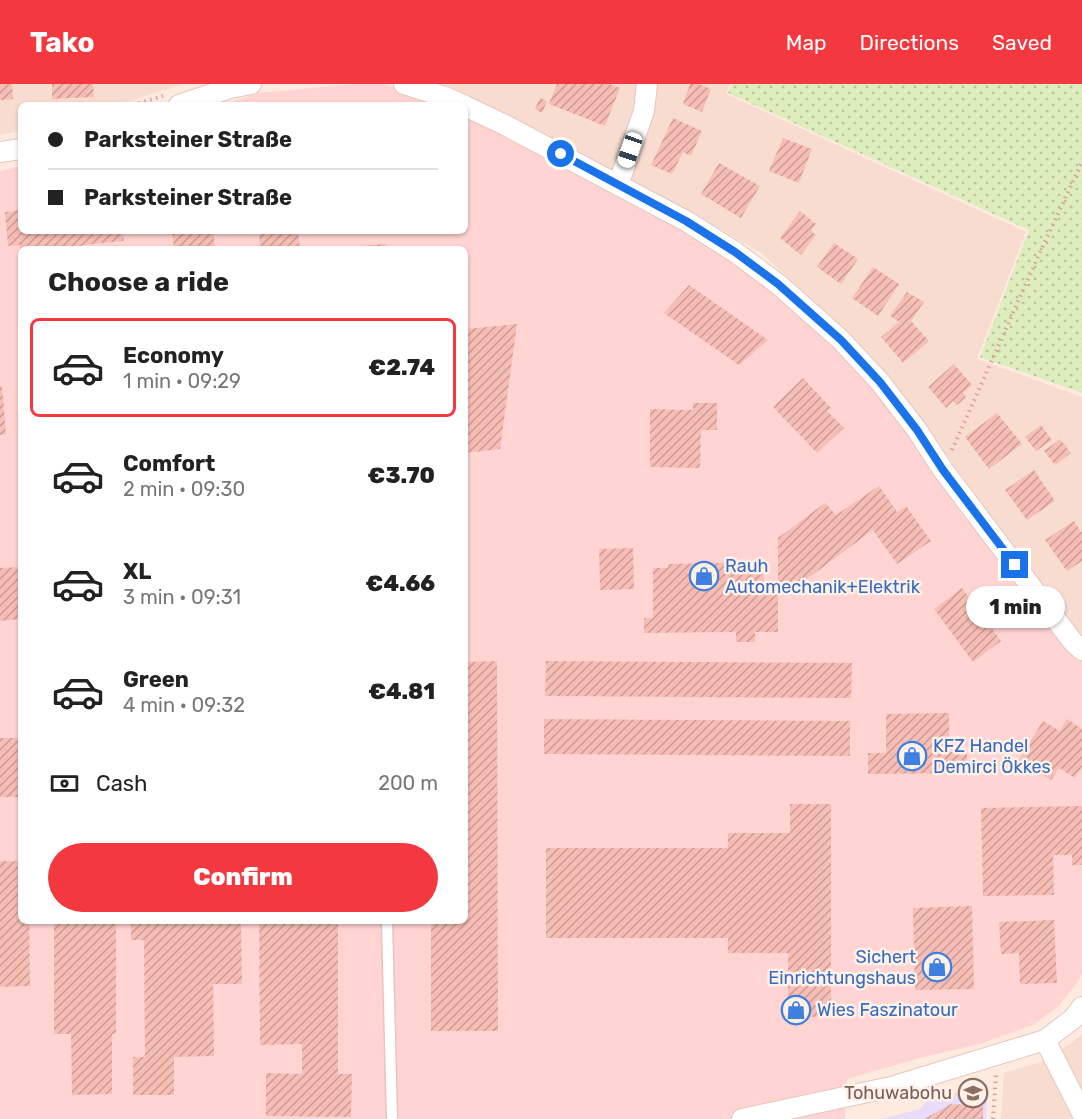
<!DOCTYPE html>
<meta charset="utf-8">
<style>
body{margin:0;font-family:Rubik,sans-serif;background:#f2f2f2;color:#222;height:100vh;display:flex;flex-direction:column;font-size:22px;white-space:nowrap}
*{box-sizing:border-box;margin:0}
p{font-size:20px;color:#767676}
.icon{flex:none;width:33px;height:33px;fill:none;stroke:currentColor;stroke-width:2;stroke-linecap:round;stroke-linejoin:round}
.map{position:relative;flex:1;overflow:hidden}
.side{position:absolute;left:18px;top:162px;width:450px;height:678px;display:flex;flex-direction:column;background:#fff;border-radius:9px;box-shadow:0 2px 4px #0004}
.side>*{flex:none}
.guide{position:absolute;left:18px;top:18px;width:450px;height:132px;border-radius:9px;box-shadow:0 2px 4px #0004;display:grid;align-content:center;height:132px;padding:0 30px;background:#fff}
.end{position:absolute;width:27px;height:27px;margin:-14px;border:8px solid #1a73e8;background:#fff;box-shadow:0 0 0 3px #fff}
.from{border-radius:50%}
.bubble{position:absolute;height:42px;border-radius:21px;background:#fff;box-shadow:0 2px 4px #0004;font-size:20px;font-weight:800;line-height:42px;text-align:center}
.car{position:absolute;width:18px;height:36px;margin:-18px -9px;border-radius:8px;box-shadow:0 0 4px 2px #0007;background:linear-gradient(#fff 24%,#345 0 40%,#fff 0 76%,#345 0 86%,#fff 0)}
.guide b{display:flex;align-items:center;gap:21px;height:57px;font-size:22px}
.guide b+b{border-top:2px solid #e0e0e0}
.guide i{width:15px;height:15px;background:#222}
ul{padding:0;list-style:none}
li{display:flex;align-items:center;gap:18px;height:99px;margin:0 12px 9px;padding:0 18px;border:3px solid transparent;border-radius:9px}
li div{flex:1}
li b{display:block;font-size:22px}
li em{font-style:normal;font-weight:800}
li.active{border-color:#f4383f}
li>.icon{width:54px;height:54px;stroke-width:1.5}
h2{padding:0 30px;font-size:27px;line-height:72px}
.pay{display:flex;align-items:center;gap:15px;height:66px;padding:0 30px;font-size:22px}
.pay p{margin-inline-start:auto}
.primary-button{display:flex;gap:12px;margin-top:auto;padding:12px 30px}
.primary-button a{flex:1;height:69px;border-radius:36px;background:#f4383f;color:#fff;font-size:24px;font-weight:800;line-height:69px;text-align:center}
header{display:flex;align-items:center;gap:36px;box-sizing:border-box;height:84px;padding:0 30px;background:#f4383f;color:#fff}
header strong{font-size:28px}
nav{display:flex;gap:33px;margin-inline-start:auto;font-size:21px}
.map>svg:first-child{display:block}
.residential{fill:#f9dcd0}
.commercial{fill:#ffd4d3;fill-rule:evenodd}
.education{fill:#e8dcfa}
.grass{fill:url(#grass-dots)}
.building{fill:url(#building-hatch)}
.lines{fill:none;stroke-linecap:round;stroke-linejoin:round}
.lane-casing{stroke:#e5c6be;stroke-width:13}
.street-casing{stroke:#e5c6be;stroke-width:22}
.path{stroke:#dba098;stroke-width:4;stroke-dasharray:1.5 4.5;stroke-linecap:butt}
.lane{stroke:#fff;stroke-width:10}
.street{stroke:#fff;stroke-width:20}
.route{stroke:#1a73e8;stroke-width:8}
.labels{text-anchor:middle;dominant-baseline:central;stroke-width:5;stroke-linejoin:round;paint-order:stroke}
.shop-label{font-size:18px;fill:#366cbe;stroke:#fff0e8;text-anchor:start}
.education-label{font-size:18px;fill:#785e54;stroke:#fff0e8;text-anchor:end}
</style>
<header>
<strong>Tako</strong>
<nav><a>Map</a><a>Directions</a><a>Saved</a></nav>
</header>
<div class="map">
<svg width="1082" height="1035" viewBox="0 0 1082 1035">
<defs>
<pattern id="grass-dots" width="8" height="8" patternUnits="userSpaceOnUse" patternTransform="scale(1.5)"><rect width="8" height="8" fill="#ddedbd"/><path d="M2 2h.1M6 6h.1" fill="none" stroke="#b8c29b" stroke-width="1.8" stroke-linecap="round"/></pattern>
<pattern id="building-hatch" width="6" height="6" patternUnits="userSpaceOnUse" patternTransform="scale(1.5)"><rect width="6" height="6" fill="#f6beb4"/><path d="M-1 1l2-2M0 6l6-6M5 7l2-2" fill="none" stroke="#cc9c94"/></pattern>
</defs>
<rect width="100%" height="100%" fill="#feeadf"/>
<g class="residential">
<polygon points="0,0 183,0 116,21 21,21 21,47 0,51"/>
<polygon points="445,0 730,0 726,10 1026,148 977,275 1082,313 1082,552 1065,533 889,293 834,236 760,168 669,117"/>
<polygon points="1082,951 1082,1035 1001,1035 1004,989 1047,976"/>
</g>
<g class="commercial">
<polygon points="357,0 382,0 457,21 222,21 258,9"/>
<path d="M 465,25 L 628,109 L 765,195 L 871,296 L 1073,568 L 1082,576 L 1082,889 L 1079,896 L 1059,922 L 1033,941 L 980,960 L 924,973 L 847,995 L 845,1035 L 0,1035 L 0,87 L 21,82 L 21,147 L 465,147 ZM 21,165 L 465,165 L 465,837 L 21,837 Z"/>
</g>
<polygon class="education" points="988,1000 986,1035 881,1035 920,1025 926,1018"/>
<polygon class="grass" points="732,0 1082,0 1082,309 980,273 1029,146 728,9"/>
<g class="building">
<polygon points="0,0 12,0 13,15 0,16"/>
<polygon points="52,0 93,0 94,13 52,15"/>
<polygon points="557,0 610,0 620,4 605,42 549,20"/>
<polygon points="690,0 699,0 711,5 702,28 683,20"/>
<polygon points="540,14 547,17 542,29 535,25"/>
<polygon points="673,34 702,47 691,72 683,68 672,90 651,81"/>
<polygon points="783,54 812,65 799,99 769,87"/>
<polygon points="719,79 760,102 741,134 701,110"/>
<polygon points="21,126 21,147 123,147 124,157 82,161 83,165 20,165 20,161 8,162 5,128"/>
<polygon points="800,127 816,140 811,147 816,151 801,171 780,154"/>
<polygon points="172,147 213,147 215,165 174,165"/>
<polygon points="259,147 298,147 300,165 260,165"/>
<polygon points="834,159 858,175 841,200 817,183"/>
<polygon points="386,160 387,165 350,165 350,163"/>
<polygon points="873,183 899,200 878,232 852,214"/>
<polygon points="689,201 768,256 739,281 664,229"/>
<polygon points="907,208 924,218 911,237 929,257 903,279 881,253 899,238 890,232"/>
<polygon points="517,240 500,365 465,369 465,245"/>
<polygon points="954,280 972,301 963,309 966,313 957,321 953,317 946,324 928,303"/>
<polygon points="803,294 831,324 827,327 844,344 817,369 773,323"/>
<polygon points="0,302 2,302 6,350 0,351"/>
<polygon points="693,319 717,319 717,346 701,346 700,384 650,383 650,325 693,326"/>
<polygon points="997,329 1022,360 989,385 965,353"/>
<polygon points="1041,341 1052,356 1036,367 1025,353"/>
<polygon points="1060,355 1071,369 1055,381 1044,367"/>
<polygon points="1034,386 1055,417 1027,436 1005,406"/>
<polygon points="879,402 897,428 906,422 931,457 897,480 873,446 796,503 778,504 778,454 825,419 836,431"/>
<polygon points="1074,437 1082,449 1082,477 1067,487 1045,456"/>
<polygon points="633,464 634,505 600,506 599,465"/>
<polygon points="724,479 724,485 763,484 764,505 778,504 778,548 755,548 755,558 736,558 736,548 644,549 644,534 653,534 653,484 668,484 668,480"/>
<polygon points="21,483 21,535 0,537 0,484"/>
<polygon points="962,504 1001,557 973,578 934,525"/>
<polygon points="497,577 498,947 431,947 431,837 465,837 465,578"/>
<polygon points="546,577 852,579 851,614 545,612"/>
<polygon points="949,629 949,668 967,668 967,689 868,690 868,669 886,669 886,630"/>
<polygon points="544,635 850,637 850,672 544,670"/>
<polygon points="1067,635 1082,645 1082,683 1075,694 1059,684 1051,696 1019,676 1043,637 1060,647"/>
<rect x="0" y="654" width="21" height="59"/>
<polygon points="790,720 831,720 831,933 788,933 788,869 728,869 728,854 546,854 546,764 728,764 728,749 790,749"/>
<polygon points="1082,722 1082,781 1072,781 1072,771 1053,771 1054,811 983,812 981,724"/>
<polygon points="0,777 21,777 21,837 29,837 30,902 0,903"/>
<polygon points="972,822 974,905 915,906 913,824"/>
<polygon points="1054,836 1057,899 1020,900 1019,869 1001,870 999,838"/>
<polygon points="54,837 116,837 116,950 112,950 112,1010 72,1011 71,950 54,950"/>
<polygon points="131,837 241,837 242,900 213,900 214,972 174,973 174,1011 133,1011 133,973 145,973 144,856 131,856"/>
<polygon points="259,837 338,837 338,990 352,990 351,1033 266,1032 266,989 302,990 302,960 260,961"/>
<polygon points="951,1020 983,1022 983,1035 924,1035"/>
</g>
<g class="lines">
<g class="lane-casing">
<polyline id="lane" points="387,837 392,1035"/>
</g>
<g class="street-casing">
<g id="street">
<polyline points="404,0 445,13 463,21"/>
<polyline points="179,21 230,4 251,0"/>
<polyline points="465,22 503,40 686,137 735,168 778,200 841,256 880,298 917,346 943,386 1073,558 1082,566"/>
<polyline points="0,68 21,65"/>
<polyline points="618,101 644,27 647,0"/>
<polyline points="1045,956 1082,1029"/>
<polyline points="742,1035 891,1003 1045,956 1074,934 1082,923"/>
</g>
</g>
<g class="path">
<polyline points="133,21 163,12"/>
<polyline points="952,366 1037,175 1082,78"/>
<polyline points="993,1035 996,990"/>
</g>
<use href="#lane" class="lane"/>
<use href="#street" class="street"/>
</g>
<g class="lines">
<polyline class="route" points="561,70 686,137 735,168 778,200 841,256 880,298 917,346 943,386 1015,481"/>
</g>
<defs>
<g id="shop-ring" transform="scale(1.5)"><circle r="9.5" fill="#fff0e8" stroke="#3f7fe0" stroke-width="1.5"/><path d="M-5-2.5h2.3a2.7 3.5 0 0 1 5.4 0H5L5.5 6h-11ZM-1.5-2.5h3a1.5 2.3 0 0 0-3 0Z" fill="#3f7fe0"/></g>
<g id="school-ring" transform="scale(1.5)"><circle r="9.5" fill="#fff0e8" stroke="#8d6e63" stroke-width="1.5"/><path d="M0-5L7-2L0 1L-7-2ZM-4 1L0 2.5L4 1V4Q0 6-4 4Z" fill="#8d6e63"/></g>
</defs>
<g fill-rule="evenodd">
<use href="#shop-ring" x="704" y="492"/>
<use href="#shop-ring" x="912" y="672"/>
<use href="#shop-ring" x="937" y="883"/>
<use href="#shop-ring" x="796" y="926"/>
<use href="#school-ring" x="973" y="1009"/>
</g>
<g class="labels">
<g class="shop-label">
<text x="725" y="482">Rauh<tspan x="725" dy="21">Automechanik+Elektrik</tspan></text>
<text x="933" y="662">KFZ Handel<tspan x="933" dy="21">Demirci Ökkes</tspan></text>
<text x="916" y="873" text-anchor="end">Sichert<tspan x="916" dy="21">Einrichtungshaus</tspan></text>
<text x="817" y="926">Wies Faszinatour</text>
</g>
<g class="education-label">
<text x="952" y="1009">Tohuwabohu</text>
</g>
</g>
</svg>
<i class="end from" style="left:561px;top:70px"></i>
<i class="end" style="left:1015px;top:481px"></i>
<div class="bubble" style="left:966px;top:502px;width:99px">1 min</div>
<i class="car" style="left:630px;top:66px;rotate:199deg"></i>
<div class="guide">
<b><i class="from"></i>Parksteiner Straße</b>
<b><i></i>Parksteiner Straße</b>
</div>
<section class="side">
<h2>Choose a ride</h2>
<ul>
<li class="active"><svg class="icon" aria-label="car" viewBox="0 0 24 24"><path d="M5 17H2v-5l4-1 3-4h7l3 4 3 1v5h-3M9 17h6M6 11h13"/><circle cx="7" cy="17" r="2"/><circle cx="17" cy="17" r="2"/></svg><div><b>Economy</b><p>1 min · 09:29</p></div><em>€2.74</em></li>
<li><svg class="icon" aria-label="car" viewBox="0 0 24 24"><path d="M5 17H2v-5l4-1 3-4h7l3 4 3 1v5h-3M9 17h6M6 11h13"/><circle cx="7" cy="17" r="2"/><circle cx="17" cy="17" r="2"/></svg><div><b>Comfort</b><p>2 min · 09:30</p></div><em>€3.70</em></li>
<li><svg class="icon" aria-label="car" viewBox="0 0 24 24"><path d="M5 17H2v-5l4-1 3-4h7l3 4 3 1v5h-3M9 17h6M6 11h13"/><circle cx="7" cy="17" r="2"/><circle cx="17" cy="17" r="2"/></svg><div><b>XL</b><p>3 min · 09:31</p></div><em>€4.66</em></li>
<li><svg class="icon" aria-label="car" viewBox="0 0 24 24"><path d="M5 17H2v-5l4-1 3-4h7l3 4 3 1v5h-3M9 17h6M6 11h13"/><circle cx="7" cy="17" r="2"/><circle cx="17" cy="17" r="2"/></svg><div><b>Green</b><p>4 min · 09:32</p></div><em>€4.81</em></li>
</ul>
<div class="pay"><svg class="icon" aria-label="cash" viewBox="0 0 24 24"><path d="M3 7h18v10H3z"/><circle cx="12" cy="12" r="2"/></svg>Cash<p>200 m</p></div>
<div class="primary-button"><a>Confirm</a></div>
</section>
</div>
